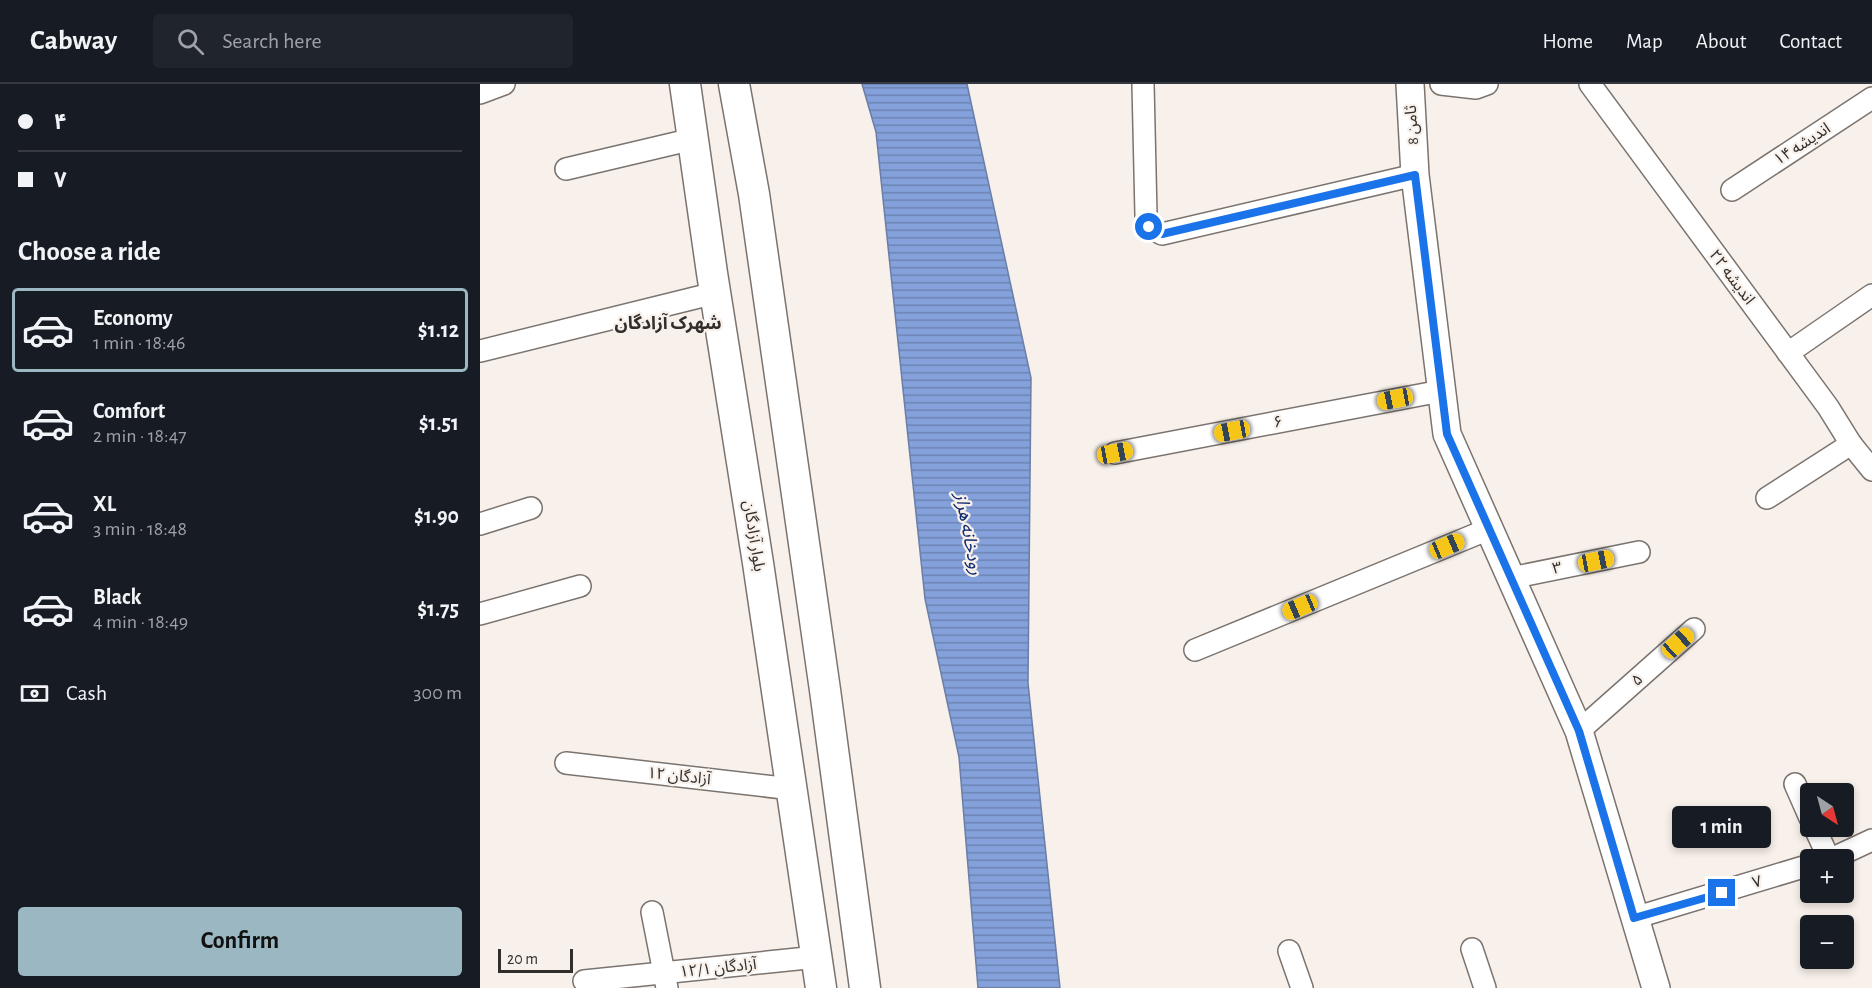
<!DOCTYPE html>
<meta charset="utf-8">
<style>
body{margin:0;font-family:"Alegreya Sans","Noto Sans Arabic",sans-serif;background:#20242c;color:#f1f3f6;height:100vh;display:flex;flex-direction:column;font-size:22px;white-space:nowrap}
*{box-sizing:border-box;margin:0}
p{font-size:20px;color:#9ea1a6}
.icon{flex:none;width:33px;height:33px;fill:none;stroke:currentColor;stroke-width:2;stroke-linecap:round;stroke-linejoin:round}
.map{position:relative;flex:1;overflow:hidden}
.side{display:flex;flex-direction:column;background:#171b24;width:480px}
.side>*{flex:none}
.banner{display:grid;align-content:center;height:132px;padding:0 18px;background:#171b24}
.needle{width:39px;rotate:144deg}
.tools{position:absolute;left:1320px;top:699px;display:grid;gap:12px}
.tools a{display:grid;place-items:center;width:54px;height:54px;border-radius:6px;background:#171b24;box-shadow:0 3px 9px #0003;font-size:30px}
.scale{position:absolute;left:18px;bottom:15px;width:75px;box-sizing:border-box;padding-left:6px;border:3px solid #312e2c;border-top:0;font-size:16px;line-height:21px;white-space:nowrap;color:#312e2c;-webkit-text-stroke:4px #f8f0ea;paint-order:stroke}
.end{position:absolute;width:27px;height:27px;margin:-14px;border:8px solid #1a73e8;background:#fff;box-shadow:0 0 0 3px #fff}
.from{border-radius:50%}
.bubble{position:absolute;height:42px;border-radius:6px;background:#171b24;box-shadow:0 3px 9px #0003;font-size:20px;font-weight:700;line-height:42px;text-align:center}
.car{position:absolute;width:18px;height:36px;margin:-18px -9px;border-radius:8px;box-shadow:0 0 4px 2px #0007;background:linear-gradient(#f5c518 24%,#345 0 40%,#f5c518 0 76%,#345 0 86%,#f5c518 0)}
.banner b{display:flex;align-items:center;gap:21px;height:57px;font-size:22px}
.banner b+b{border-top:2px solid #363941}
.banner i{width:15px;height:15px;background:#f1f3f6}
ul{padding:0;list-style:none}
li{display:flex;align-items:center;gap:18px;height:84px;margin:0 12px 9px;padding:0 6px;border:3px solid transparent;border-radius:6px}
li div{flex:1}
li b{display:block;font-size:22px}
li em{font-style:normal;font-weight:700}
li.active{border-color:#9ab7c2}
li>.icon{width:54px;height:54px;stroke-width:1.5}
h2{padding:0 18px;font-size:27px;line-height:72px}
.pay{display:flex;align-items:center;gap:15px;height:66px;padding:0 18px;font-size:22px}
.pay p{margin-inline-start:auto}
.action{display:flex;gap:12px;margin-top:auto;padding:12px 18px}
.action a{flex:1;height:69px;border-radius:6px;background:#9ab7c2;color:#111;font-size:24px;font-weight:700;line-height:69px;text-align:center}
header{display:flex;align-items:center;gap:36px;box-sizing:border-box;height:84px;padding:0 30px;background:#171b24;border-bottom:2px solid #363941}
header strong{font-size:28px}
nav{display:flex;gap:33px;margin-inline-start:auto;font-size:21px}
.search{width:420px;height:54px;background:#20242c;display:flex;align-items:center;gap:15px;box-sizing:border-box;padding:0 21px;border-radius:6px;color:#9ea1a6;font-size:22px}
main{display:flex;flex:1;min-height:0}
.map>svg:first-child{display:block}
.water{fill:url(#water-rules);stroke:#6b7ea6;stroke-width:1.5}
.lines{fill:none;stroke-linecap:round;stroke-linejoin:round}
.minor-casing{stroke:#7b736e;stroke-width:24}
.tertiary-casing{stroke:#7b736e;stroke-width:30}
.secondary-casing{stroke:#7b736e;stroke-width:33}
.minor{stroke:#fff;stroke-width:21}
.tertiary{stroke:#fff;stroke-width:27}
.secondary{stroke:#fff;stroke-width:30}
.route{stroke:#1a73e8;stroke-width:8}
.labels{text-anchor:middle;dominant-baseline:central;stroke-width:4.5;stroke-linejoin:round;paint-order:stroke}
.street-label{font-size:16px;fill:#312e2c;stroke:#f8f0ea}
.neighbourhood-label{font-size:18px;font-weight:bold;fill:#312e2c;stroke:#f8f0ea}
.water-label{font-size:18px;font-style:italic;fill:#112c70;stroke:#f8f0ea}
</style>
<header>
<strong>Cabway</strong>
<div class="search"><svg class="icon" aria-label="search" viewBox="0 0 24 24"><circle cx="10" cy="10" r="6"/><path d="M15 15l6 6"/></svg>Search here</div>
<nav><a>Home</a><a>Map</a><a>About</a><a>Contact</a></nav>
</header>
<main>
<section class="side">
<div class="banner">
<b><i class="from"></i>۴</b>
<b><i></i>۷</b>
</div>
<h2>Choose a ride</h2>
<ul>
<li class="active"><svg class="icon" aria-label="car" viewBox="0 0 24 24"><path d="M5 17H2v-5l4-1 3-4h7l3 4 3 1v5h-3M9 17h6M6 11h13"/><circle cx="7" cy="17" r="2"/><circle cx="17" cy="17" r="2"/></svg><div><b>Economy</b><p>1 min · 18:46</p></div><em>$1.12</em></li>
<li><svg class="icon" aria-label="car" viewBox="0 0 24 24"><path d="M5 17H2v-5l4-1 3-4h7l3 4 3 1v5h-3M9 17h6M6 11h13"/><circle cx="7" cy="17" r="2"/><circle cx="17" cy="17" r="2"/></svg><div><b>Comfort</b><p>2 min · 18:47</p></div><em>$1.51</em></li>
<li><svg class="icon" aria-label="car" viewBox="0 0 24 24"><path d="M5 17H2v-5l4-1 3-4h7l3 4 3 1v5h-3M9 17h6M6 11h13"/><circle cx="7" cy="17" r="2"/><circle cx="17" cy="17" r="2"/></svg><div><b>XL</b><p>3 min · 18:48</p></div><em>$1.90</em></li>
<li><svg class="icon" aria-label="car" viewBox="0 0 24 24"><path d="M5 17H2v-5l4-1 3-4h7l3 4 3 1v5h-3M9 17h6M6 11h13"/><circle cx="7" cy="17" r="2"/><circle cx="17" cy="17" r="2"/></svg><div><b>Black</b><p>4 min · 18:49</p></div><em>$1.75</em></li>
</ul>
<div class="pay"><svg class="icon" aria-label="cash" viewBox="0 0 24 24"><path d="M3 7h18v10H3z"/><circle cx="12" cy="12" r="2"/></svg>Cash<p>300 m</p></div>
<div class="action"><a>Confirm</a></div>
</section>
<div class="map">
<svg width="1392" height="904" viewBox="0 0 1392 904">
<defs>
<pattern id="water-rules" width="6" height="5" patternUnits="userSpaceOnUse" patternTransform="scale(1.5)"><rect width="6" height="5" fill="#84a1db"/><path d="M0 2.5h6" fill="none" stroke="#6d84b2"/></pattern>
</defs>
<rect width="100%" height="100%" fill="#f8f0ea"/>
<polygon class="water" points="382,0 487,0 551,294 548,599 580,904 498,904 479,673 445,515 396,48"/>
<g class="lines">
<g class="minor-casing">
<g id="minor">
<polyline points="663,0 666,131 669,143 682,150 935,91"/>
<polyline points="961,0 996,4 1007,0"/>
<polyline points="1110,0 1348,323 1371,360 1392,386"/>
<polyline points="0,9 24,0"/>
<polyline points="86,85 213,55"/>
<polyline points="1252,106 1392,14"/>
<polyline points="0,267 235,209"/>
<polyline points="1308,269 1392,211"/>
<polyline points="635,369 961,307"/>
<polyline points="1287,414 1371,360"/>
<polyline points="0,440 51,424"/>
<polyline points="1031,494 1159,468"/>
<polyline points="0,530 100,502"/>
<polyline points="715,566 1009,445"/>
<polyline points="1099,647 1214,545"/>
<polyline points="86,679 312,705"/>
<polyline points="1315,700 1330,734"/>
<polyline points="1334,742 1349,775"/>
<polyline points="1349,776 1392,756"/>
<polyline points="172,828 187,904"/>
<polyline points="1154,834 1330,781"/>
<polyline points="992,865 1005,904"/>
<polyline points="809,867 822,904"/>
<polyline points="104,897 337,873"/>
</g>
</g>
<g class="tertiary-casing">
<polyline id="tertiary" points="930,0 935,91 967,350 1099,647 1176,904"/>
</g>
<g class="secondary-casing">
<g id="secondary">
<polyline points="205,0 232,189 278,479 341,904"/>
<polyline points="254,0 274,110 345,606 385,904"/>
</g>
</g>
<use href="#minor" class="minor"/>
<use href="#tertiary" class="tertiary"/>
<use href="#secondary" class="secondary"/>
</g>
<g class="lines">
<polyline class="route" points="669,143 682,150 935,91 967,350 1099,647 1154,834 1242,809"/>
</g>
<g class="labels">
<g class="street-label">
<text transform="translate(932 41) rotate(-94)">ثامن 8</text>
<text transform="translate(1322 60) rotate(-33)">اندیشه ۱۴</text>
<text transform="translate(1252 193) rotate(53)">اندیشه ۲۲</text>
<text transform="translate(798 338) rotate(-11)">۶</text>
<text transform="translate(274 452) rotate(81)">بلوار آزادگان</text>
<text transform="translate(1077 484) rotate(-11)">۳</text>
<text transform="translate(1157 596) rotate(-42)">۵</text>
<text transform="translate(199 692) rotate(6)">آزادگان ۱۲</text>
<text transform="translate(1277 798) rotate(-16)">۷</text>
<text transform="translate(238 884) rotate(-6)">آزادگان ۱۲/۱</text>
</g>
<g class="neighbourhood-label">
<text x="188" y="240">شهرک آزادگان</text>
</g>
<g class="water-label">
<text transform="translate(488 450) rotate(79)">رودخانه هراز</text>
</g>
</g>
</svg>
<div class="tools">
<a><svg class="needle" viewBox="-14 -14 28 28"><path d="M0-13l5 13h-10z" fill="#e53935"/><path d="M0 13l5-13h-10z" fill="#9ea1a6"/></svg></a>
<a>+</a>
<a>−</a>
</div>
<div class="scale">20 m</div>
<i class="end from" style="left:669px;top:143px"></i>
<i class="end" style="left:1242px;top:809px"></i>
<div class="bubble" style="left:1192px;top:722px;width:99px">1 min</div>
<i class="car" style="left:915px;top:315px;rotate:259deg"></i>
<i class="car" style="left:752px;top:347px;rotate:259deg"></i>
<i class="car" style="left:635px;top:369px;rotate:79deg"></i>
<i class="car" style="left:967px;top:462px;rotate:67deg"></i>
<i class="car" style="left:1116px;top:477px;rotate:79deg"></i>
<i class="car" style="left:820px;top:523px;rotate:247deg"></i>
<i class="car" style="left:1198px;top:559px;rotate:48deg"></i>
</div>
</main>
